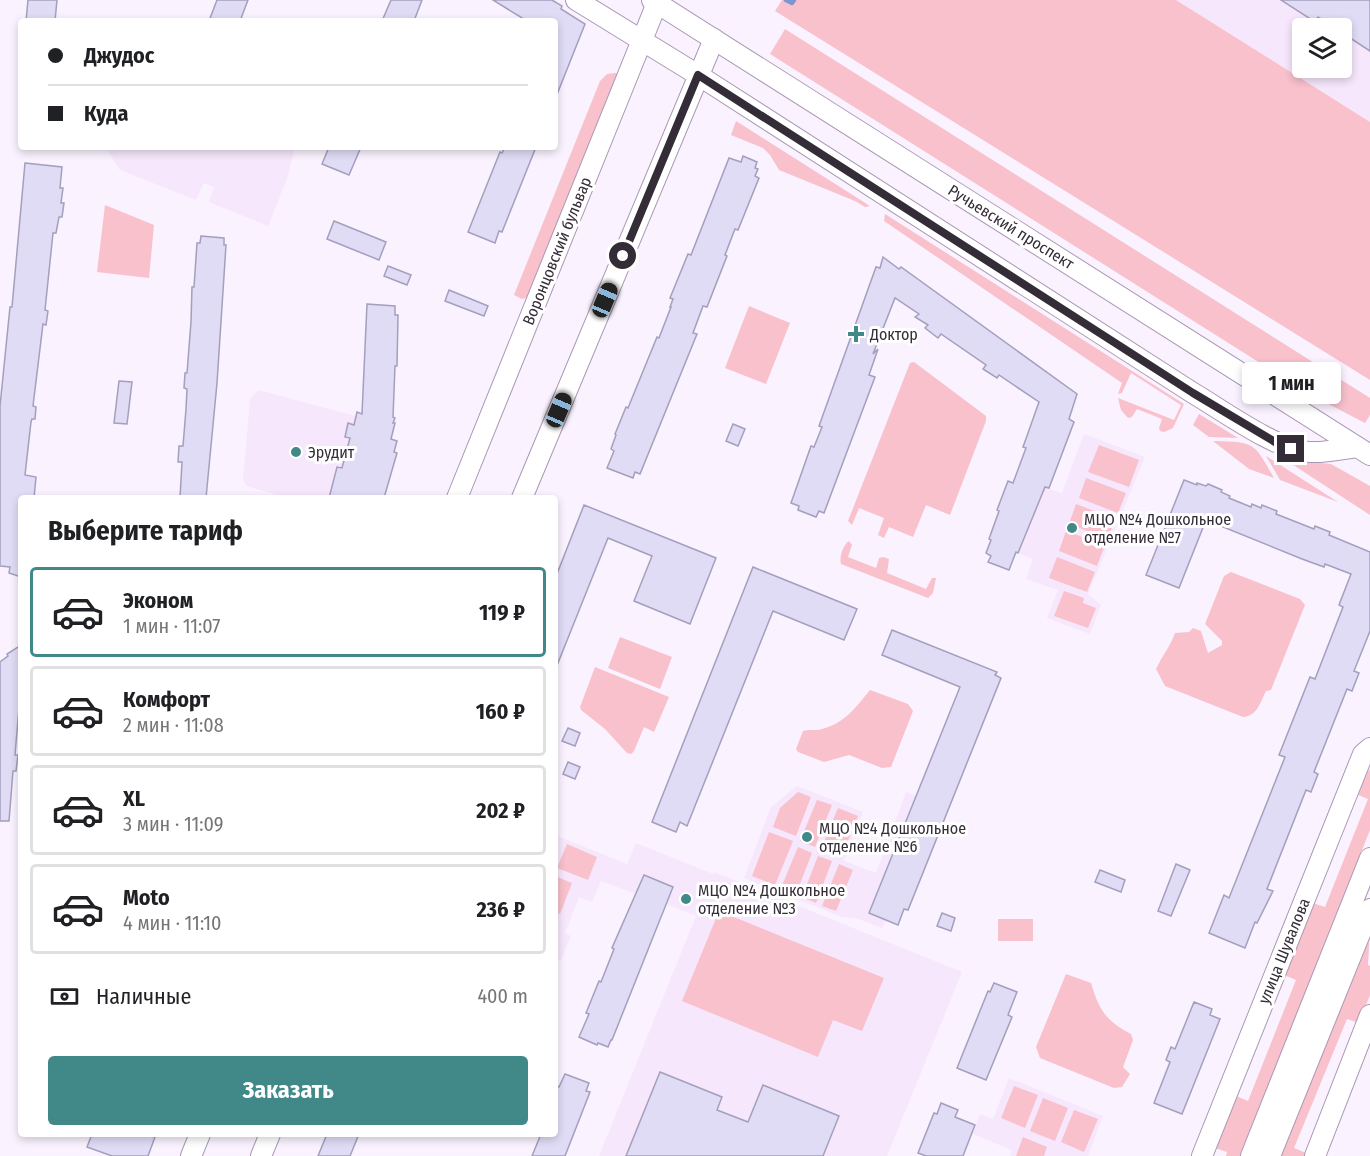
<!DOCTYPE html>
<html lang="ru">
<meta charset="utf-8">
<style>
body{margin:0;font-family:"Fira Sans Condensed",sans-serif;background:#f2f2f2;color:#202124;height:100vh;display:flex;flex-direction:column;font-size:22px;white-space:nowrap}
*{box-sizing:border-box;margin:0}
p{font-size:20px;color:#757577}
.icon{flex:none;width:33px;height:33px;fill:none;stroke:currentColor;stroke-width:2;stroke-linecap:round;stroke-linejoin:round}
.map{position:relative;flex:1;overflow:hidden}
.details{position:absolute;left:18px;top:495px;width:540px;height:642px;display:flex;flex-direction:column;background:#fff;border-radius:6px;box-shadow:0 3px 9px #0003}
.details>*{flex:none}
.top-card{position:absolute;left:18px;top:18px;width:540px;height:132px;border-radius:6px;box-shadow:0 3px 9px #0003;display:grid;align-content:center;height:132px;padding:0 30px;background:#fff}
.buttons{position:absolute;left:1292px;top:18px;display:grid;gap:12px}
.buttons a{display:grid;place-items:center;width:60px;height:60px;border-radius:6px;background:#fff;box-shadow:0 3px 9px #0003;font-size:30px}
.end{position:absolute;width:27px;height:27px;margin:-14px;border:8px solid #342c37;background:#fff;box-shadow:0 0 0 3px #fff}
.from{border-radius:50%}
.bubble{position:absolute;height:42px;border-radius:6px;background:#fff;box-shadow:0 3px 9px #0003;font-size:20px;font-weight:700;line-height:42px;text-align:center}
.car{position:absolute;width:18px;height:36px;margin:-18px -9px;border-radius:8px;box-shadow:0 0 4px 2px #0007;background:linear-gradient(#222 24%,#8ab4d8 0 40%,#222 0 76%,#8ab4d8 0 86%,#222 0)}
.top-card b{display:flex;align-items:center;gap:21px;height:57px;font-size:22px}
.top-card b+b{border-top:2px solid #e0e0e0}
.top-card i{width:15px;height:15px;background:#202124}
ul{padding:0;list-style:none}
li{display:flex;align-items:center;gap:18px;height:90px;margin:0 12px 9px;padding:0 18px;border:3px solid #e0e0e0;border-radius:6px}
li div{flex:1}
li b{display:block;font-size:22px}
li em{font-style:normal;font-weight:700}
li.selected{border-color:#418989}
li>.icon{width:54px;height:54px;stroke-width:1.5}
h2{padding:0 30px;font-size:27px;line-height:72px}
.pay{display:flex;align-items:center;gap:15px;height:66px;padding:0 30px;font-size:22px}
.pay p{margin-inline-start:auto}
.primary-button{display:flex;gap:12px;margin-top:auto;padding:12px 30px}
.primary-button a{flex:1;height:69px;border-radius:6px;background:#418989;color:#fff;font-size:24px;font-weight:700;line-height:69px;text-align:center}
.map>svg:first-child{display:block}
.built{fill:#f6e7fc;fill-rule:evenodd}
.green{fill:#f8c1cc}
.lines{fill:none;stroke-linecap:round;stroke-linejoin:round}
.stream{stroke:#7f95ce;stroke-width:4.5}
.building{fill:#e0dcf6;stroke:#a39fbd;stroke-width:1.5}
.minor-casing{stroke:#ab98b3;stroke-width:22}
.minor{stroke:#fff;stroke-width:20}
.route{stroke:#342c37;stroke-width:8}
.poi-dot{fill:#418989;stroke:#fff;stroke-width:2}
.labels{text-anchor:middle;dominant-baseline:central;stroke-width:6;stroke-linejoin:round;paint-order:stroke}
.street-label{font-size:16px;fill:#342c37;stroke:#fff}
.poi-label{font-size:16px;fill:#342c37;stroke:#fff;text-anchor:start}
</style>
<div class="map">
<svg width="1370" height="1156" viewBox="0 0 1370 1156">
<rect width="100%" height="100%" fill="#faf2fe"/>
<g class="built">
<path d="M 1176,0 L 1370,0 L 1370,122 ZM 1302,28 L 1341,28 L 1341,68 L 1302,68 Z"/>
<polygon points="105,147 295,147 287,179 268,226 209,202 214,187 204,183 196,200 120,170"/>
<polygon points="258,390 356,416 354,425 348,424 345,436 350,438 342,468 337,467 333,479 339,481 335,493 330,492 329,498 290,498 246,486 243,479 250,399"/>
<polygon points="1084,434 1145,457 1088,594 1101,605 1090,634 1047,618 1058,590 1026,579 1033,559 1018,553 1044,487 1062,493"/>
<polygon points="797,786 863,812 844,861 876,873 906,792 916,796 869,913 886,920 882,928 856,918 842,917 744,878 771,807"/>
<polygon points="555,835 627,864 636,843 713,874 714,872 962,972 887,1156 599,1156 696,916 667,904 673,887 644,875 636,894 601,881 592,902 579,897 565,933 571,936 561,960 555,958"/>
<polygon points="1009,1078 1103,1116 1088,1156 1010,1156 1012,1150 973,1134 980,1114 993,1119"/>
</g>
<g class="green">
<polygon points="782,0 1176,0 1370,122 1370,380 775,11"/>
<polygon points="785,29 1370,398 1370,415 1365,423 1311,395 770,54"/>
<polygon points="616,73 621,75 530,297 522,299 514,295 600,81 607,74"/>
<polygon points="736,121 870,206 865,207 855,201 779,170 770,155 763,148 731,135"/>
<polygon points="105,205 154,225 149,278 97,272"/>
<polygon points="885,214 1184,404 1173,428 1164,432 1160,431 1159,428 1162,419 1137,409 1132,417 1128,418 1121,410 1118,398 1174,420 1181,405 1131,373 1122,393 1118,394 1122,383 884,221"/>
<polygon points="749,306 790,323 766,384 725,368"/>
<polygon points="914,362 986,416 986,421 950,515 926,505 913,537 889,527 884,538 878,535 884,518 859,508 852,525 848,521 910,363"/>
<polygon points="1199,414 1238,438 1209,437 1193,425"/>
<path d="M 1213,441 C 1255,442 1254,442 1274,478 L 1249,469 Z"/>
<polygon points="1099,445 1139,460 1129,487 1088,472"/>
<polygon points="1278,455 1290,460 1331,464 1370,486 1370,515"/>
<polygon points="1266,456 1338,502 1280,480"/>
<polygon points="1086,478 1126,493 1118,513 1079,498"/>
<polygon points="1076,504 1115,519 1108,539 1069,524"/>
<polygon points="1066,531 1105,545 1097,566 1059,551"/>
<path d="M 849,541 L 852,545 L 848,557 L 876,568 L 879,558 L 883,557 L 889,559 L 887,573 L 926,589 L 932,578 L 936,578 L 933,593 L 928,598 L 841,564 C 839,557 843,545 849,541 Z"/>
<polygon points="1057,557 1095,572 1087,592 1049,578"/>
<path d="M 1231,572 L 1300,599 L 1305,605 L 1271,690 L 1266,691 C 1260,703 1257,716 1243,717 L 1165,686 L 1156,669 C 1162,656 1171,645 1175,633 L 1189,632 L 1193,628 L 1201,631 L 1208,653 L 1222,645 L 1222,641 L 1205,624 L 1224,576 Z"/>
<polygon points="1064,591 1084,598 1083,603 1096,608 1088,628 1054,616"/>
<polygon points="620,637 672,657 660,689 608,668"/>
<polygon points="595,667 669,697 654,732 644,727 634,751 631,754 627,753 605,729 581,710 580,707"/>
<path d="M 870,690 L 908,704 L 913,711 L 891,767 L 882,768 L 849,755 L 824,762 L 798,752 L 796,749 L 803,731 C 809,729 816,731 822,729 C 845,723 856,707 870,690 Z"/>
<polygon points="1370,769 1370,830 1240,1156 1226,1156 1227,1152 1215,1148 1236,1096 1248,1101 1296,980 1284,975 1313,903 1325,907 1368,799 1356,794 1363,776"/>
<polygon points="798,792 811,797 796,836 773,827 780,808"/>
<polygon points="817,800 832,805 815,847 800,841"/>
<polygon points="838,808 858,816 841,858 821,849"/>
<polygon points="769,832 793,841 775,885 752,876"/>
<polygon points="567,844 597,857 588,880 557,868"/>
<polygon points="798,847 812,853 796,894 781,888"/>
<polygon points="818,856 832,861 816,903 802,897"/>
<polygon points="839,864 853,870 836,911 822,906"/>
<polygon points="555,876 572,883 560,914 555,912"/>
<polygon points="719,911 884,978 862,1031 833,1020 818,1057 682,1001"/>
<rect x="998" y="919" width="35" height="22"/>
<polygon points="1370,928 1368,965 1370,966 1370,995 1359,1023 1347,1019 1294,1148 1306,1153 1305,1156 1278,1156"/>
<path d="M 1066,974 L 1091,983 C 1099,1010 1106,1021 1131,1034 L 1133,1040 L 1123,1067 L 1130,1074 L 1122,1087 L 1114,1088 L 1040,1058 L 1036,1047 Z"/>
<polygon points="1014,1086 1038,1095 1025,1128 1001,1118"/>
<polygon points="1043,1098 1068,1108 1055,1141 1030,1131"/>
<polygon points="1074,1110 1098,1119 1084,1152 1061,1142"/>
<polygon points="1023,1137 1047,1147 1044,1156 1016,1156"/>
</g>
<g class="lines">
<polyline class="stream" points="786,0 792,3 794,0"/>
</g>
<g class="building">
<polygon points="28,0 57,0 55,21 26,21"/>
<polygon points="217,0 248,0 240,21 209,21"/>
<polygon points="391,0 422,0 414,21 382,21"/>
<polygon points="493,0 552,0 562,6 561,9 585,24 556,97 555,21 527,21"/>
<polygon points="1281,0 1370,0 1370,51 1341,32 1341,28 1336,28 1318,17 1315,22"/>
<polygon points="329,147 361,147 349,175 322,164"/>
<polygon points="505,147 536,147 502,232 499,231 495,243 468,232 500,152 502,153"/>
<polygon points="743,156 757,162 755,168 758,169 755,176 759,178 738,230 735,229 725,255 727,256 707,307 703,306 693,333 697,334 640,474 635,472 633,478 607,468 614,451 611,449 616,435 615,434 626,407 628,408 657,337 659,338 671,307 670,307 673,299 670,298 688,254 691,255 729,158 741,162"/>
<polygon points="25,163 62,167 60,188 63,188 61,203 64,203 62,217 59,217 56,233 53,233 45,310 48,311 46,325 43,324 33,406 36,407 35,419 32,419 31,422 25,475 36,477 34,498 21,498 21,577 9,573 10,567 0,566 0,406 10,307 12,307"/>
<polygon points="334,221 386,242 379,260 327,239"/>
<polygon points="201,236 224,238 224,245 226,245 217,383 206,498 180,498 182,462 178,462 179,446 183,446 186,409 187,389 184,388 185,373 187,373 191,322 192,287 194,287 197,243 200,243"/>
<polygon points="883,257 899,269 901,267 1077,394 1069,419 1074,422 1049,488 1045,487 1018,553 1016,552 1009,570 988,562 991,556 986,553 991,540 989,539 999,511 997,510 1008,481 1013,483 1026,448 1023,447 1039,402 999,375 997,378 983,369 986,365 941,334 938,338 925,328 928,325 915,317 919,314 895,298 873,354 878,349 869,375 875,377 824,513 819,511 816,517 798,510 799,506 791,503 811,446 814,447 822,427 819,426 876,267 880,268"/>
<polygon points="388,266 411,275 407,285 384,276"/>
<polygon points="449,290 488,306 484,316 445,301"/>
<polygon points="367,304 395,306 395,315 398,315 397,366 395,366 393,417 395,418 393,423 395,423 391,439 397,441 394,452 397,453 384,498 329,498 337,467 342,468 350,438 345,437 348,423 354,425 357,412 362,414"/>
<polygon points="119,381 132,382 127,424 114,423"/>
<polygon points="733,424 745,429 738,446 726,441"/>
<polygon points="1184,480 1197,485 1197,483 1206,486 1208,484 1222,490 1221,492 1230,496 1229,498 1251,507 1252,504 1261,508 1262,505 1277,511 1276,514 1314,529 1315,526 1330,532 1329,535 1370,552 1370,631 1354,671 1359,673 1352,691 1347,689 1314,772 1318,774 1311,792 1306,790 1267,889 1273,891 1257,923 1255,922 1245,948 1209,933 1224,895 1229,898 1285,757 1279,755 1310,677 1315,679 1343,607 1339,605 1351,574 1325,564 1324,567 1302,559 1206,520 1179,588 1146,575"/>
<polygon points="584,505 716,558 690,624 634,601 652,556 608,538 556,668 555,579"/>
<polygon points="753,567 857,609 844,640 773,611 687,826 680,822 676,832 652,822"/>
<polygon points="892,630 997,672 995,675 1001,678 908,910 904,909 898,925 869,913 960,687 882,655"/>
<polygon points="21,645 21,709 19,708 15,755 18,755 16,771 13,771 9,821 0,821 0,662 8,656 7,654"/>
<polygon points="568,728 580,733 575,746 562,741"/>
<polygon points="568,762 580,767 575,779 563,774"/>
<polygon points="1176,864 1190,870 1171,916 1158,911"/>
<polygon points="1100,870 1125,880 1121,892 1095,882"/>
<polygon points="644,875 673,887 612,1040 611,1040 608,1047 598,1043 597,1045 579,1037 589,1014 586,1013 599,981 601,982 614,949 612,948"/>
<polygon points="942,913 955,918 951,931 937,926"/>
<polygon points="994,983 1017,992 1008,1015 1012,1017 986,1080 957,1068 988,991 990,992"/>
<polygon points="1194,1002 1212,1009 1210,1015 1220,1019 1182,1114 1154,1103 1170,1062 1166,1060 1171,1047 1175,1049"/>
<polygon points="660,1072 722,1097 717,1110 748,1122 763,1085 839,1116 823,1156 626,1156"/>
<polygon points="565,1074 589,1083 586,1091 590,1092 565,1156 532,1156 541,1134 555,1134 555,1085 559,1087"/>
<polygon points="941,1103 958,1110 955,1117 975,1125 963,1156 926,1156 918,1153 934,1113 937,1114"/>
<polygon points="92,1134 147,1134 155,1137 148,1156 112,1156 87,1147"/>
<polygon points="327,1134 359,1134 350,1156 318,1156"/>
</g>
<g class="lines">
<g class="minor-casing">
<g id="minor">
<path d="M 576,0 L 698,75 L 1193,393 C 1222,410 1278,451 1310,452 C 1325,453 1342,449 1357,447"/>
<polyline points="652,0 1370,455"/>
<polyline points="457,498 657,3"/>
<polyline points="522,498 714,39"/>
<polyline points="191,1156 200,1134"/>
<polyline points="261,1156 270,1134"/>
<polyline points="1202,1156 1363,754 1370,748"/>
<polyline points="1251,1156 1370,858"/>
<polyline points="1270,1156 1370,909"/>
<polyline points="1315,1156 1370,1015"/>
</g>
</g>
<use href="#minor" class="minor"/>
</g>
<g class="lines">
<polyline class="route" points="623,256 698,75 1193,393 1275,442 1291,449"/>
</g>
<g class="poi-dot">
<path d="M853 325h6v6h6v6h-6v6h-6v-6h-6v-6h6z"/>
<circle cx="296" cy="452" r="6"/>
<circle cx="1072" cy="528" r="6"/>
<circle cx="807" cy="837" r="6"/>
<circle cx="686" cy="899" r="6"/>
</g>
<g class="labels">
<g class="street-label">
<text transform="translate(1011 227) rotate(32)">Ручьевский проспект</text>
<text transform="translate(557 251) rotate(-68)">Воронцовский бульвар</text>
<text transform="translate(1284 951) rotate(-68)">улица Шувалова</text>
</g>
<g class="poi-label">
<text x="870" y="334">Доктор</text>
<text x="308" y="452">Эрудит</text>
<text x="1084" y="519">МЦО №4 Дошкольное<tspan x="1084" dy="18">отделение №7</tspan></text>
<text x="819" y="828">МЦО №4 Дошкольное<tspan x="819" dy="18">отделение №6</tspan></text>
<text x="698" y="890">МЦО №4 Дошкольное<tspan x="698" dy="18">отделение №3</tspan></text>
</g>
</g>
</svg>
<div class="buttons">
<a><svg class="icon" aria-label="layers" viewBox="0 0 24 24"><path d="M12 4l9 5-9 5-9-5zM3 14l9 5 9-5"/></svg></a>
</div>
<i class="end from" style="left:623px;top:256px"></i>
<i class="end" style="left:1291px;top:449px"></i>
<div class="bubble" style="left:1242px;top:362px;width:99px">1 мин</div>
<i class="car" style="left:605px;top:300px;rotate:23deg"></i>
<i class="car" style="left:559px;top:410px;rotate:23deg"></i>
<div class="top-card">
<b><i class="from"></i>Джудос</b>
<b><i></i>Куда</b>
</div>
<section class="details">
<h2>Выберите тариф</h2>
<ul>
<li class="selected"><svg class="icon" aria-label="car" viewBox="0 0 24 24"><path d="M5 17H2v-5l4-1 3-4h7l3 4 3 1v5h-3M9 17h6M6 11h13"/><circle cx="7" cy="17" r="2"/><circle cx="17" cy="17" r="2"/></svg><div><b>Эконом</b><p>1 мин · 11:07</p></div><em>119 ₽</em></li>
<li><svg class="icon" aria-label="car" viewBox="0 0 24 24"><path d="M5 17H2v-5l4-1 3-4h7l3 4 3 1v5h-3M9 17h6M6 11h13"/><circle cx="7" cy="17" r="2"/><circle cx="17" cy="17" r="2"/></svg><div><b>Комфорт</b><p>2 мин · 11:08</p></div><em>160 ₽</em></li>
<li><svg class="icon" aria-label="car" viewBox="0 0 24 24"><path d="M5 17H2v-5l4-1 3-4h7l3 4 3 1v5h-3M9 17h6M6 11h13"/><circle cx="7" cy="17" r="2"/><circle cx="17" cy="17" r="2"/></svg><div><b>XL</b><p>3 мин · 11:09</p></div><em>202 ₽</em></li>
<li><svg class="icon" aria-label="car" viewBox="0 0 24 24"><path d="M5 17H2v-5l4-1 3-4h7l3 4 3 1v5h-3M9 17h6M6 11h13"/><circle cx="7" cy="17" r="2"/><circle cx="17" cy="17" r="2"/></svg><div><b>Moto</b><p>4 мин · 11:10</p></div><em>236 ₽</em></li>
</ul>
<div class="pay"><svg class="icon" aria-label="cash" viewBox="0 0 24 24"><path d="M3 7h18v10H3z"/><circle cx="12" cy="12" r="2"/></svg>Наличные<p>400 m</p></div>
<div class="primary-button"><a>Заказать</a></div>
</section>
</div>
